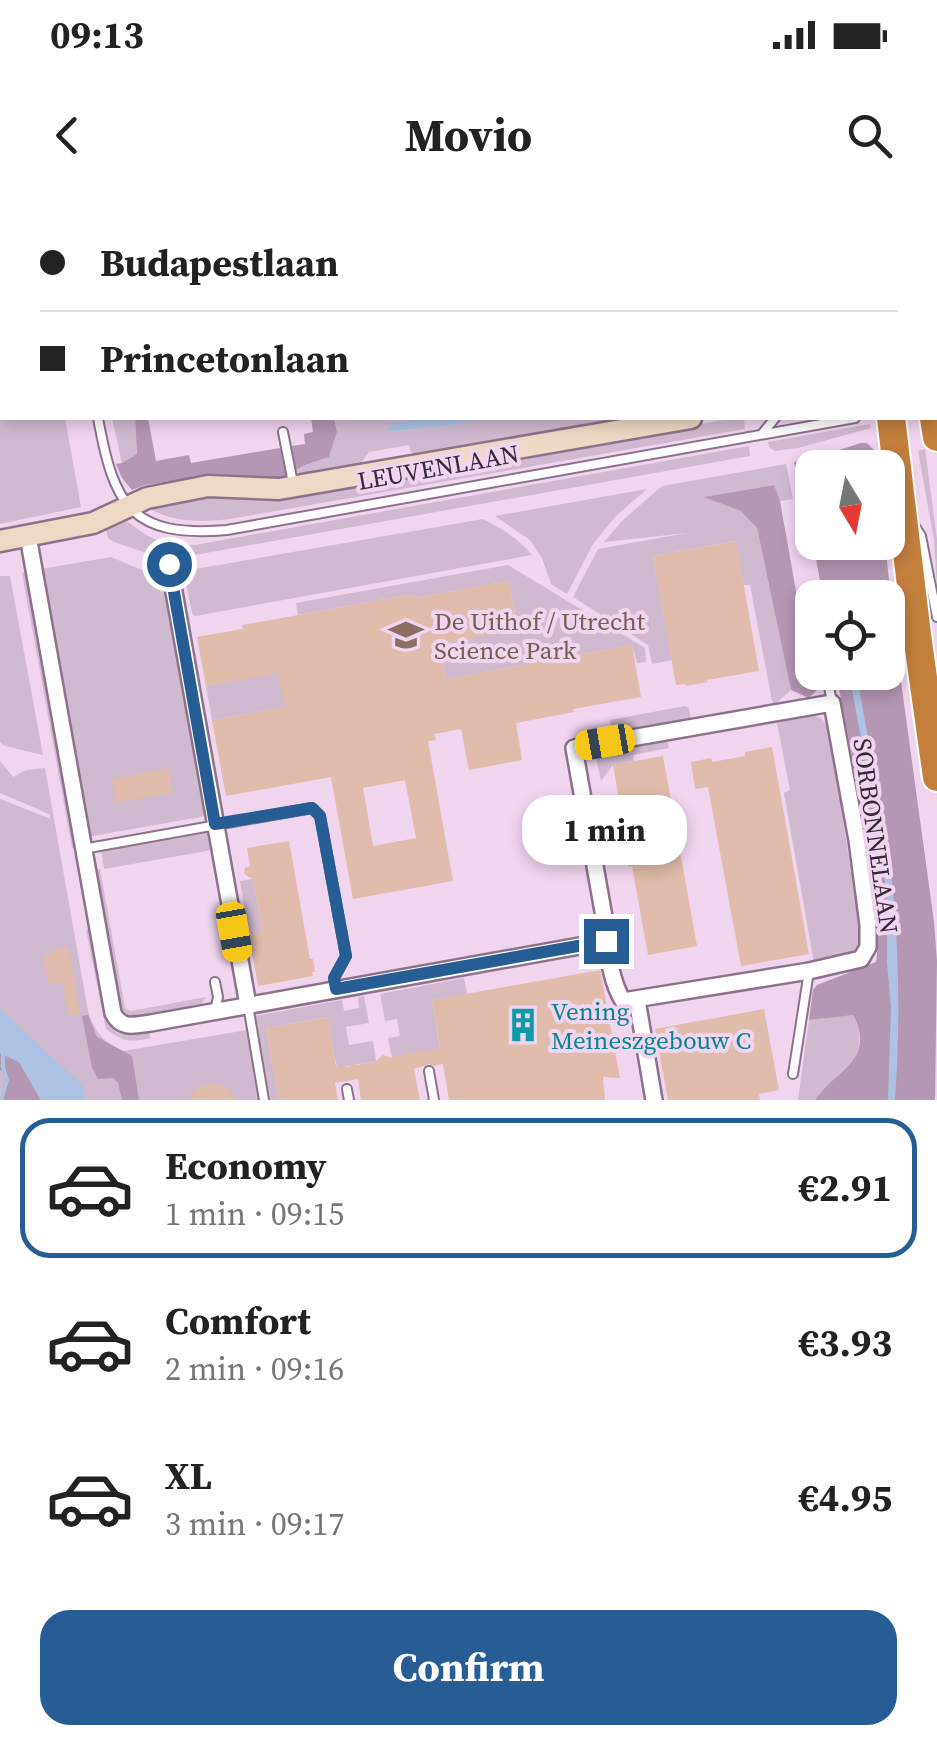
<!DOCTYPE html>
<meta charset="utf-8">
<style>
body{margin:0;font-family:"Source Serif 4",serif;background:#f2f2f2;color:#222;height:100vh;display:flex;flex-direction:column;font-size:38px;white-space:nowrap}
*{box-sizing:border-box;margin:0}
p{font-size:32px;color:#767676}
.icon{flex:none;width:55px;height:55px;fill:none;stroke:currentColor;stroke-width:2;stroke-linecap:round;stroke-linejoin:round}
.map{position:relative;height:900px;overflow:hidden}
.side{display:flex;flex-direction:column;background:#fff;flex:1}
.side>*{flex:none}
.hud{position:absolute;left:0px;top:0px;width:938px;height:220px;box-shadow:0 5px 15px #0003;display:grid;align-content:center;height:220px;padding:0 40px;background:#fff}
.needle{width:65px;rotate:170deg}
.fabs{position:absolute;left:795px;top:250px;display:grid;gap:20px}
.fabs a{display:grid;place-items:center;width:110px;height:110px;border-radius:20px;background:#fff;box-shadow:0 5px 15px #0003;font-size:50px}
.end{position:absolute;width:45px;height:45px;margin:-22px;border:12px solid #275d95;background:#fff;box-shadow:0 0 0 5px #fff}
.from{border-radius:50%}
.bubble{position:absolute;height:70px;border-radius:30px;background:#fff;box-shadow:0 5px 15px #0003;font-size:32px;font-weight:700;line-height:70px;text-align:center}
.car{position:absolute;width:30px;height:60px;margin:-30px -15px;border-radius:12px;box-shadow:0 0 8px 2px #0007;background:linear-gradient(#f5c518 24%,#345 0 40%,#f5c518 0 76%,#345 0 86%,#f5c518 0)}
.hud b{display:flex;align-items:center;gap:35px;height:95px;font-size:38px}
.hud b+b{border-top:2px solid #e0e0e0}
.hud i{width:25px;height:25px;background:#222}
ul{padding:18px 0 0;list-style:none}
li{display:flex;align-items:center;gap:30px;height:140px;margin:0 20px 15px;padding:0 20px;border:5px solid transparent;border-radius:30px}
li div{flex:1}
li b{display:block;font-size:38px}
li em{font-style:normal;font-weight:700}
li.current{border-color:#275d95}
li>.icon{width:90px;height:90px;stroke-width:1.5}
.cta{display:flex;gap:20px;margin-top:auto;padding:20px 40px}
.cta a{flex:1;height:115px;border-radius:30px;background:#275d95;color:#fff;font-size:40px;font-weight:700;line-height:115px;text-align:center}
.status{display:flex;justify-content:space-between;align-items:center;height:70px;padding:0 50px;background:#fff;direction:ltr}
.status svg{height:28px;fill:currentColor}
header{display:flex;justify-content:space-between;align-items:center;height:130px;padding:0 40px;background:#fff;font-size:45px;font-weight:700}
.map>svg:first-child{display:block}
.green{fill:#d0bacf}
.forest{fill:#b497b3}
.water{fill:#aec2e3}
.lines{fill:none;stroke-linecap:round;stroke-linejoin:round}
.stream{stroke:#aec2e3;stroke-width:4}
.building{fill:#dfbcac;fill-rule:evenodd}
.lane-casing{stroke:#8c738b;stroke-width:12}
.street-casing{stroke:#8c738b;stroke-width:20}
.secondary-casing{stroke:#8c738b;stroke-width:25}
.highway-casing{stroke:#fff;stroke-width:32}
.lane{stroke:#fff;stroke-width:8}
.street{stroke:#fff;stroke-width:15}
.secondary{stroke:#edd9c5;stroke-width:20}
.highway{stroke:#c47f3d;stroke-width:28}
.tram{stroke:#605260;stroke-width:2.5}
.route{stroke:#275d95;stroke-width:12}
.labels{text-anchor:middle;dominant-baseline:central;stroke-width:8;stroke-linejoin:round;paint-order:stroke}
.street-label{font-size:25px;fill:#352b35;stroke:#f0d5ef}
.education-label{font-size:25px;fill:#785e54;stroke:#f0d5ef;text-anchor:start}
.culture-label{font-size:25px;fill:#0d838f;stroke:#f0d5ef;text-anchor:start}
</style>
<div class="status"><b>09:13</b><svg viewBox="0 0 49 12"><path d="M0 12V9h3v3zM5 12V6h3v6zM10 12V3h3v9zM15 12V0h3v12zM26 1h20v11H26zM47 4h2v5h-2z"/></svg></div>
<header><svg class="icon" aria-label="back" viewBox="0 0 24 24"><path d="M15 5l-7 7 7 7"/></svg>Movio<svg class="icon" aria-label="search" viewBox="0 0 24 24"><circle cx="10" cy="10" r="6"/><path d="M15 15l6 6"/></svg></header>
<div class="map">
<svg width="937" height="900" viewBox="0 0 937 900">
<rect width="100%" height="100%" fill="#f0d5ef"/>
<g class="green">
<polygon points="2,190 2,218 65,218 81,307 0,324 0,191"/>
<polygon points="112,218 135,218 137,254 122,263"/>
<polygon points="334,218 424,218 392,222 388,232 448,226 489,218 643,218 418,258 411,252 409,245 369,252 357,268 303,279 297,271 283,277 281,281 273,282 305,265 329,257 337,232"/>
<path d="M 735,218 L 744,218 L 745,229 L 230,319 C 203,322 175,323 150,309 L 211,295 L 285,298 Z"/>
<polygon points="870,224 871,228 798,248 775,251 769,247 768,242"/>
<path d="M 749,246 L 750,256 L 167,360 L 114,342 L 108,338 L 106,330 L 127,321 C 154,342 160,344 195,345 Z"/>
<polygon points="925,249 937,339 937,388 934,340 918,251"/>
<polygon points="786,264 793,299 780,301 773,285 706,297 742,311 757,328 791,490 773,506 750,385 744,385 735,341 653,356 672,460 652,464 648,445 573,397 598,349 687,333 604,342 622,321 662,286"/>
<polygon points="647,289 616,316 593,344 567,394 551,384 542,358 530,340 495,316"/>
<path d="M 483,319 C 502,329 518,338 532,355 L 195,416 L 192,413 L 184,371 Z"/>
<polygon points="111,357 158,377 165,387 206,616 87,637 41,369"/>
<polygon points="508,365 645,448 646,462 637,463 632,445 446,479 439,444 518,429 509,381 414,398 413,394 298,415 296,403"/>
<polygon points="22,373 26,373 76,647 72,648"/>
<polygon points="0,376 10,376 43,555 5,546 0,542"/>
<polygon points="279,472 285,507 212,520 206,486"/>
<polygon points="685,506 689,508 691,520 612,534 610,520"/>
<polygon points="809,513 822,519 830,530 859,727 857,752 850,756 814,763 784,593 790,590 777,523 783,517"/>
<polygon points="662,539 667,541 669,548 633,555 634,561 613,565 601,581 595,552"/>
<path d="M 0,561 L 13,577 L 26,570 L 45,568 L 88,811 C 94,830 103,843 123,851 L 247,830 L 259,900 L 0,900 L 0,599 L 51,619 L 49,614 L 0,593 Z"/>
<polygon points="209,630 212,650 104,669 101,650"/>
<polygon points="100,669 125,808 131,811 206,797 200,806 132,818 124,815 121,808 96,670"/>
<polygon points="253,679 262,732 249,735 240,681"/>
<path d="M 90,729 C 94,749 99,823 116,832 C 126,837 139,831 149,830 L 150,838 C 127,843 125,842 106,829 L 86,730 Z"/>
<polygon points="464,778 467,794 432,800 440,850 392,858 388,838 400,836 397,819 385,821 380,794"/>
<polygon points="364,796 369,823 346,827 349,845 373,841 376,861 337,868 327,817 266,828 279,900 269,900 254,816 342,800 344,811 359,808 358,797"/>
<path d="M 844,815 L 853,815 C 876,862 834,869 815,900 L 798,900 L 809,820 Z"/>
</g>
<g class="forest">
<polygon points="135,218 148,218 156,261 189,255 191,263 280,248 283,261 294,259 292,246 305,244 304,234 313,232 311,218 334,218 337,232 329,257 305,265 273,282 220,276 195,277 145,285 132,290 122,278 116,264 122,263 137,254"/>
<polygon points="861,243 867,243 874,250 876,267 812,268 812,341 805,297 801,297 794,262 814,258"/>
<polygon points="774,285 780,301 810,470 819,473 819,488 809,498 791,490 757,328 741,311 704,297"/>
<path d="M 813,343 L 885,343 L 896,445 L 934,722 L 937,761 L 935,900 L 815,900 C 834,870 877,861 853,815 L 809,820 L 813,790 L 817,785 L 876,762 C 881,730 875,695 870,662 C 862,599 848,536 836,473 L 888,472 L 888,398 L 823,397 Z"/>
<polygon points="88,815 97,837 132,856 139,900 122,900 118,883 113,878 98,879 92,868 82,816"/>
<polygon points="0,853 19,862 41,900 0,900 5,881 4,873 0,870"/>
</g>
<g class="water">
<polygon points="424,218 489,218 448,226 387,232 392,222"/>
<path d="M 849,473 L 857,473 C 865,531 880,588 888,647 C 899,730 901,816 895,900 L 888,900 L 891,807 L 887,763 L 887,700 L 880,641 Z"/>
<polygon points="0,809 80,883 83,887 86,900 41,900 19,862 0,853"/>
</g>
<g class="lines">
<g class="stream">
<polyline points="539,2 539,0"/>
<polyline points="559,2 560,0"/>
<polyline points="577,2 578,0"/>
<polyline points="592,2 593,0"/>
<polyline points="610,2 611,0"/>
<polyline points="629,2 630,0"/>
<polyline points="668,2 670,0"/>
<polyline points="1,900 7,880 3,867 3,855"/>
</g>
</g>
<g class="building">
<polygon points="736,341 759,471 707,480 708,482 685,486 685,484 676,485 653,356"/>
<path d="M 509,381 L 518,430 L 439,444 L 446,479 L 632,445 L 641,497 L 573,509 L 574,512 L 516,523 L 522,560 L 469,570 L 461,529 L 435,534 L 436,540 L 428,541 L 453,681 L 353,699 L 331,577 L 226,596 L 212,520 L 285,507 L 278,473 L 206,486 L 197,437 L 243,429 L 242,425 L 293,416 L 413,394 L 414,398 ZM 405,580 L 416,638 L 373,646 L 363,588 Z"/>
<polygon points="772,547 809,754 741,766 708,587 695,589 691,562 711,558 712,562 745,556 745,552"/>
<polygon points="663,556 697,746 648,755 632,666 628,667 623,641 621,627 624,626 613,565"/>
<polygon points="168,568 172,593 116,603 112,579"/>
<polygon points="289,641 310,759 313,759 315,772 312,772 313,776 258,786 249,735 262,732 253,679 244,674 245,668 250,666 247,648"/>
<polygon points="68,747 80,814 68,816 62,782 49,784 44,756 52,755 51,750"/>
<polygon points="600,770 620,878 603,877 605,900 449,900 443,864 434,866 429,864 414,869 420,900 361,900 358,879 335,883 338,900 279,900 266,828 328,817 336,866 348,867 354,864 357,865 376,861 383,855 392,858 396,855 401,857 407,852 413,854 419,850 427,852 440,848 432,800"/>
<polygon points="764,809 779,890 759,894 760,900 668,900 655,829"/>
<polygon points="214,883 226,887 237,900 187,900 198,887"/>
</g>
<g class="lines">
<g class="lane-casing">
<g id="lane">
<polyline points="9,2 23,0"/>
<polyline points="71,2 85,0"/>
<polyline points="0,7 2,8"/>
<polyline points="0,17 2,16"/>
<polyline points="935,203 937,203"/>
<path d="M 98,218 C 114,306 131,338 227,330 L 855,218"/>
<polyline points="283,232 293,283"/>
<polyline points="762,234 775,218"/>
<polyline points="914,325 921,336 937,417"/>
<polyline points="826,472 832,502"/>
<polyline points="83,649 312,608 320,616 346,756 334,778 336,789"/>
<polyline points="248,805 264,900"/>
<polyline points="215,811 218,797 215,782"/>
<polyline points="429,871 434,900"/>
<polyline points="793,874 809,771"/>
<polyline points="347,889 349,900"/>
</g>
</g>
<g class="street-casing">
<g id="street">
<path d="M 28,336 L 113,813 C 121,830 135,825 151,823 L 607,741"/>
<polyline points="169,364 248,805"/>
<path d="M 832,503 L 857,640 L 868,725 L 868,747 L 861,759 L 809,771 L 623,801 C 611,781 607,752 606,728 L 574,548 Z"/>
<polyline points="637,800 654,900"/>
</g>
</g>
<g class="secondary-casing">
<g id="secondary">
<polyline points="743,0 744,2"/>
<polyline points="935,175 937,174"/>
<polyline points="0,341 93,323 147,298 208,286 279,289 691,218"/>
</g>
</g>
<g class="highway-casing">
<g id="highway">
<polyline points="866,0 866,2"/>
<polyline points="902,0 902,2"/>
<polyline points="935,13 937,29"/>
<polyline points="891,218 917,435 937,577"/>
<polyline points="934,218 937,237"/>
</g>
</g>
<use href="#lane" class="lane"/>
<use href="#street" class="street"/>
<use href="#secondary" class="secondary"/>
<use href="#highway" class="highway"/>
<g class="tram">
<polyline points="14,2 28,0"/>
<polyline points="65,2 79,0"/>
<polyline points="0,14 2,14"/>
</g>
</g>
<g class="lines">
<polyline class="route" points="169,364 215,624 312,608 320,616 346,756 334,778 336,789 606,741"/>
</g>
<defs>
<g id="university-bare" transform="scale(2.7)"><path d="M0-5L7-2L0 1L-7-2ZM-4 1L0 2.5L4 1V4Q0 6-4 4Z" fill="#8d6e63" stroke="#f0d5ef" stroke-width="2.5" paint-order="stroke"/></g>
<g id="building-bare" transform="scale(2.7)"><path d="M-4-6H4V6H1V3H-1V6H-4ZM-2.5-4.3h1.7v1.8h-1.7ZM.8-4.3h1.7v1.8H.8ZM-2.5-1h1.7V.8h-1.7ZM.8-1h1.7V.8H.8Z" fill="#0f9aa8" stroke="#f0d5ef" stroke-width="2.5" paint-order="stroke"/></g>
</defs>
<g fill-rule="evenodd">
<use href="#university-bare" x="406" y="435"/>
<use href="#building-bare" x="523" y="825"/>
</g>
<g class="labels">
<g class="street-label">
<text transform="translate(438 267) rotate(-10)">LEUVENLAAN</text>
<text transform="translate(876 636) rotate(82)">SORBONNELAAN</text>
</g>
<g class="education-label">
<text x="434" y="421">De Uithof / Utrecht<tspan x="434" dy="29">Science Park</tspan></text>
</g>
<g class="culture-label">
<text x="551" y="811">Vening<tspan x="551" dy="29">Meineszgebouw C</tspan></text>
</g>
</g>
</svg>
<div class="fabs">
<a><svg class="needle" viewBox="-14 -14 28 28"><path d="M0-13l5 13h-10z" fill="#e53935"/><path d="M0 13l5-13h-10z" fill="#767676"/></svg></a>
<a><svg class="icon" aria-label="locate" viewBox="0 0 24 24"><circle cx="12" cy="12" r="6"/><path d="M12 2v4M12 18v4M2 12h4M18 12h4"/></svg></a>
</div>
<i class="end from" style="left:169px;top:364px"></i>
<i class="end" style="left:606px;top:741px"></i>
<div class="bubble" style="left:522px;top:595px;width:165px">1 min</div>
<i class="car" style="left:605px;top:542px;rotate:260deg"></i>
<i class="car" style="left:234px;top:732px;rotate:170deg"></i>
<div class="hud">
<b><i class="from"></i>Budapestlaan</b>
<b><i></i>Princetonlaan</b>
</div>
</div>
<section class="side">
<ul>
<li class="current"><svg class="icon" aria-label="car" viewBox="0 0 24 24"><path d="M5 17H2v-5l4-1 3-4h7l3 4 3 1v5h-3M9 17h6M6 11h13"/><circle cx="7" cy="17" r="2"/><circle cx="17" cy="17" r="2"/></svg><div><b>Economy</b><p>1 min · 09:15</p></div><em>€2.91</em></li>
<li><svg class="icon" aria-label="car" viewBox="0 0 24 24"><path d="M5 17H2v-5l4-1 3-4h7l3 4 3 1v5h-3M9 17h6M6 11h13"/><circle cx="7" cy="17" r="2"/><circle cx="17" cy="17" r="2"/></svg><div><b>Comfort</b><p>2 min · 09:16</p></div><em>€3.93</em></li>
<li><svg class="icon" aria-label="car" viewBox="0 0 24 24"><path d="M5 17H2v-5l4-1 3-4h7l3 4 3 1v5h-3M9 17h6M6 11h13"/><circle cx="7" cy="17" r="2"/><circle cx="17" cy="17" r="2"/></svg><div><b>XL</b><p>3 min · 09:17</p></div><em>€4.95</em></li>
</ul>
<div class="cta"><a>Confirm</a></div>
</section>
